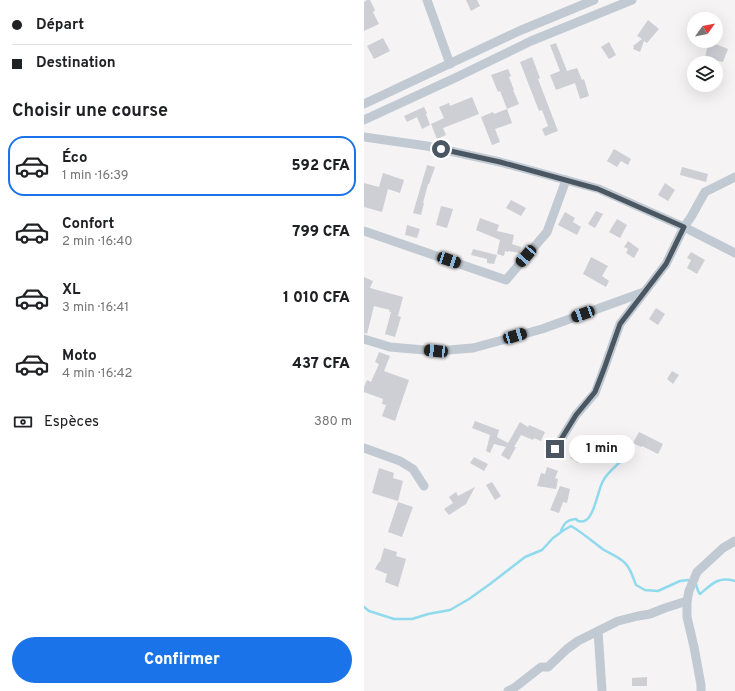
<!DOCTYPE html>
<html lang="fr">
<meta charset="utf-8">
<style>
body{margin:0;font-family:Overpass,sans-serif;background:#f2f2f2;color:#202124;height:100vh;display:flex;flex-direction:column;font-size:15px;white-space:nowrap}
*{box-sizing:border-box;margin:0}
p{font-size:13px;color:#757577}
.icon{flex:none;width:22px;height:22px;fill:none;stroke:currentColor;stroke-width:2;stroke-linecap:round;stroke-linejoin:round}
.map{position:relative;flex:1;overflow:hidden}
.drawer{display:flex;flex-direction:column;background:#fff;width:364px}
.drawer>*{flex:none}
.hud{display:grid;align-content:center;height:88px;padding:0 12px;background:#fff}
.needle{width:26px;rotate:57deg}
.fabs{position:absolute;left:323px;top:12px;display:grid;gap:8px}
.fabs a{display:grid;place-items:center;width:36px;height:36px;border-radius:50%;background:#fff;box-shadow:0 4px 16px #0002;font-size:20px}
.end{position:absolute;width:18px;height:18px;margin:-9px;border:5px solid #4a5661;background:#fff;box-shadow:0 0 0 2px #fff}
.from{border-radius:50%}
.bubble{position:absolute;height:28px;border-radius:14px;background:#fff;box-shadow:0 4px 16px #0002;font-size:13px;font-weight:800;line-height:28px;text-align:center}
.car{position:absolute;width:12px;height:24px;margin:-12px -6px;border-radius:5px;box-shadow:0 0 3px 1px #0007;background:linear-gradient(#222 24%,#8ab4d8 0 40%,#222 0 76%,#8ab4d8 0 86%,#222 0)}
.hud b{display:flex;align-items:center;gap:14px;height:38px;font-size:15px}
.hud b+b{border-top:1px solid #e0e0e0}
.hud i{width:10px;height:10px;background:#202124}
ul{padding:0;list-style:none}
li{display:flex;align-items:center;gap:12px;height:60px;margin:0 8px 6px;padding:0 4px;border:2px solid transparent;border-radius:16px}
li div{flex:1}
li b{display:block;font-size:15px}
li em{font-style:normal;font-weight:800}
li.selected{border-color:#1a73e8}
li>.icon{width:36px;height:36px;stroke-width:1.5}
h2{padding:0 12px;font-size:18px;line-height:48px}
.pay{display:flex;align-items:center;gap:10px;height:44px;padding:0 12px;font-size:15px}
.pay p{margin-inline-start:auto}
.cta{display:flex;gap:8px;margin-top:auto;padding:8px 12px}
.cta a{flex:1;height:46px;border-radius:24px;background:#1a73e8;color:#fff;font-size:16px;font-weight:800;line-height:46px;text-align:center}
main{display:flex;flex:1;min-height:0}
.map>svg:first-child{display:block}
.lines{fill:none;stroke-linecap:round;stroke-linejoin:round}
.stream{stroke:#90daee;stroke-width:2.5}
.building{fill:#cdcfd5}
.minor{stroke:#c1cad2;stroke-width:9}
.route{stroke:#4a5661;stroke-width:5}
</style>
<main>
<section class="drawer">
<div class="hud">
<b><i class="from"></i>Départ</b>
<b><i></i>Destination</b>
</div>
<h2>Choisir une course</h2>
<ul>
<li class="selected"><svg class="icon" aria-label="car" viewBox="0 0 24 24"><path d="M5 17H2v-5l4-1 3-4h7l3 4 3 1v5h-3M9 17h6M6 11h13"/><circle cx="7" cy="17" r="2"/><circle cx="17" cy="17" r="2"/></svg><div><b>Éco</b><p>1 min · 16:39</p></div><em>592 CFA</em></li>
<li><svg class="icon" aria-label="car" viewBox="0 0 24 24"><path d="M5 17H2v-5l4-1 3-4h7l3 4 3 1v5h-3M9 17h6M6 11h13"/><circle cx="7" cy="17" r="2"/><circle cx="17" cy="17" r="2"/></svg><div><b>Confort</b><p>2 min · 16:40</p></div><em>799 CFA</em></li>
<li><svg class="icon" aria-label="car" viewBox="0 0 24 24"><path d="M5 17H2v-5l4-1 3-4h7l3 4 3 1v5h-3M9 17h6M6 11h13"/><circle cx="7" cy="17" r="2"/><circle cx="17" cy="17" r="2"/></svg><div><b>XL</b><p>3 min · 16:41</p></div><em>1 010 CFA</em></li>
<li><svg class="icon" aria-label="car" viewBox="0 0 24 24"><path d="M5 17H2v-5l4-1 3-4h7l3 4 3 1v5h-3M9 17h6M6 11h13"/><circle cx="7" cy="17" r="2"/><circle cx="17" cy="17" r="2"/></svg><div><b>Moto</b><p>4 min · 16:42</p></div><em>437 CFA</em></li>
</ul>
<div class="pay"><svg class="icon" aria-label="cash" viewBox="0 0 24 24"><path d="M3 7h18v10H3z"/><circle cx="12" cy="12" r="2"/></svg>Espèces<p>380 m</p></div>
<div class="cta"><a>Confirmer</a></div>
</section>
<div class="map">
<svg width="371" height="691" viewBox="0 0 371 691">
<rect width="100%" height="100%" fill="#f5f3f3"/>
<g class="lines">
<g class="stream">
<path d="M 197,531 C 200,523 203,520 212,519 L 214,521 C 216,521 218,522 220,521 C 230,519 234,489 239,481 C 243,473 250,468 256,462"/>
<path d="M 0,607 L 5,611 L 30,619 L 48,619 L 64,614 L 86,610 L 105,599 L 126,584 L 161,557 L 178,550 L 189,538 L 200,530 L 207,526 C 219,533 229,542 240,550 C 247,554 255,557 261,563 C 267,569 269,578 272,585 L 281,590 L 294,591 L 316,581 L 324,580 L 332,584 L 334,591 L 336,594 C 348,584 354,576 371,581"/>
</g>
</g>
<g class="building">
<polygon points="3,0 6,0 11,10 9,12 15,24 0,31 0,2"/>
<polygon points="102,0 113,0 116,6 107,11"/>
<polygon points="284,20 295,29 283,43 280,41 276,52 269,49 270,47 269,46 278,39 273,36"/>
<polygon points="19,38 26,51 10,59 3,46"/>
<polygon points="245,42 252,55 245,59 237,47"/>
<polygon points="192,43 203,71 213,68 218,80 220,79 225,96 216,99 211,83 192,90 186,75 196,71 186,45"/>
<polygon points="344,43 354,45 364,49 359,62 341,58"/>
<polygon points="168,57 176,78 174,79 194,131 181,136 178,129 184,126 178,110 175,111 156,62"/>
<polygon points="144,69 147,76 145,77 150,90 149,90 155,104 143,109 136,91 134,92 127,75"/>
<polygon points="108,97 115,114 79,128 82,135 73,139 67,124 80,118 75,107 85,103 86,106"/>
<polygon points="60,107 63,113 62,114 66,125 58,129 53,117 43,122 40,116"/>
<polygon points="143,109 148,123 131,129 136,142 128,145 117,117 129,112 130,114"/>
<polygon points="250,149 267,159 264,165 257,161 253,167 243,161"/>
<polygon points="63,165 71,167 65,184 64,184 59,203 60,203 57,215 49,213"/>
<polygon points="318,167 344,174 342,182 316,175"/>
<polygon points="19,173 40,180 36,193 24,189 18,212 0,207 0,183 15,187"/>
<polygon points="301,183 311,190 304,201 294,195"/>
<polygon points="147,200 162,208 157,216 142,208"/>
<polygon points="77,206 89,209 83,228 72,225"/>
<polygon points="232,211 239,214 231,228 224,224"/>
<polygon points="201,212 211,218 209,222 217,227 213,235 194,225"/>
<polygon points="116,218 135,225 133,231 150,235 148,244 157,247 156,253 144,251 144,252 141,251 140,256 133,254 136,240 112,230"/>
<polygon points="253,219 263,225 256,238 245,232"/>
<polygon points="43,225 56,229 53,238 41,235"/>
<polygon points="264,241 275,249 270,258 262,253 264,249 260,247"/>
<polygon points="109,249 133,255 130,264 123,263 123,259 107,255"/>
<polygon points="327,252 341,260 333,274 323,268 327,260 323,258"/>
<polygon points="227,257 244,266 238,276 245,281 242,287 219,274"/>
<polygon points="0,277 9,281 6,288 39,297 34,316 37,317 31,337 21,334 27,312 25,312 26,310 10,306 3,334 0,333"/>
<polygon points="292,308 301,314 294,325 285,319"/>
<polygon points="15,352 26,356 20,371 45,380 31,421 18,416 22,405 18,404 19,399 0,392 0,387 3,380 7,382 15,364 11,362"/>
<polygon points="308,371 315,375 309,384 303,379"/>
<polygon points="111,421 135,430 133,437 144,443 156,422 164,427 165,425 181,432 177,441 170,438 169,440 157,435 150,447 152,447 145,460 137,455 142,447 130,444 126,453 122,451 126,435 108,428"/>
<polygon points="275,432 299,444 294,454 278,446 277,447 269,443"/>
<polygon points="213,448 221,454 214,463 206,458"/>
<polygon points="110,457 124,464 120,471 106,463"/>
<polygon points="183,467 194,471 191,478 194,479 192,489 173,486 177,473 181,474"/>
<polygon points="15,468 30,473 29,478 39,481 34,501 8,493"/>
<polygon points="128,482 137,496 131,500 122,485"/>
<polygon points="196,486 206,489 203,503 199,502 195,513 186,510"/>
<polygon points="111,487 102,504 85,515 80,509 89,503 85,497 92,492 94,496"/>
<polygon points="34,502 49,507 38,537 24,532"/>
<polygon points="20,548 33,552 32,556 42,559 34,587 21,582 23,574 11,569 15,562 16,562"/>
<polygon points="283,677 283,686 268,686 268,678"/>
</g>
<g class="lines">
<g class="minor">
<polyline points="63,0 86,64"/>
<polyline points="0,104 155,31 230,0"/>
<polyline points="0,120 93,77 167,41 268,0"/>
<polyline points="0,137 63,146 136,162 235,189 320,227 371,253"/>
<polyline points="0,231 142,280 183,232 202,180"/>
<polyline points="0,339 26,347 72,351 109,348 178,329 280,292"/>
<polyline points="0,448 36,461 49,469 60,486"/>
<polyline points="191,449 212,415 231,393 240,369 256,324 302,264 320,227 327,217 341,192 371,177"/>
<polyline points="323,601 323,617 330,647 337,685 337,691"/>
<polyline points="234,631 238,691"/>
<polyline points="144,691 150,688 177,667 184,667 203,649 214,641 254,621 274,616 286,614 301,608 323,601 325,591 333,572 359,548 371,541"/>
</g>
</g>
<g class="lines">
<polyline class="route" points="77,149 136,162 234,189 320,227 302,264 256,324 240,369 231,392 212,415 191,449"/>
</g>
</svg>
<div class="fabs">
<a><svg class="needle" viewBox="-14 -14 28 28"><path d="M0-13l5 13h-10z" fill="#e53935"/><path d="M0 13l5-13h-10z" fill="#757577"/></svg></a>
<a><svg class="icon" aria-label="layers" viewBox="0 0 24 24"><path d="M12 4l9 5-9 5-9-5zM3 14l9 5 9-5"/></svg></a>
</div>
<i class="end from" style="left:77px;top:149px"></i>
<i class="end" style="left:191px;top:449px"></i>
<div class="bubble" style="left:205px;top:435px;width:66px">1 min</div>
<i class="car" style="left:162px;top:256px;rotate:221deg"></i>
<i class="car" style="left:85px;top:260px;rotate:109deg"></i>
<i class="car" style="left:219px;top:314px;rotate:250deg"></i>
<i class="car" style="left:151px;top:336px;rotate:74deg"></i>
<i class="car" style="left:72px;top:351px;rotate:276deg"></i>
</div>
</main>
